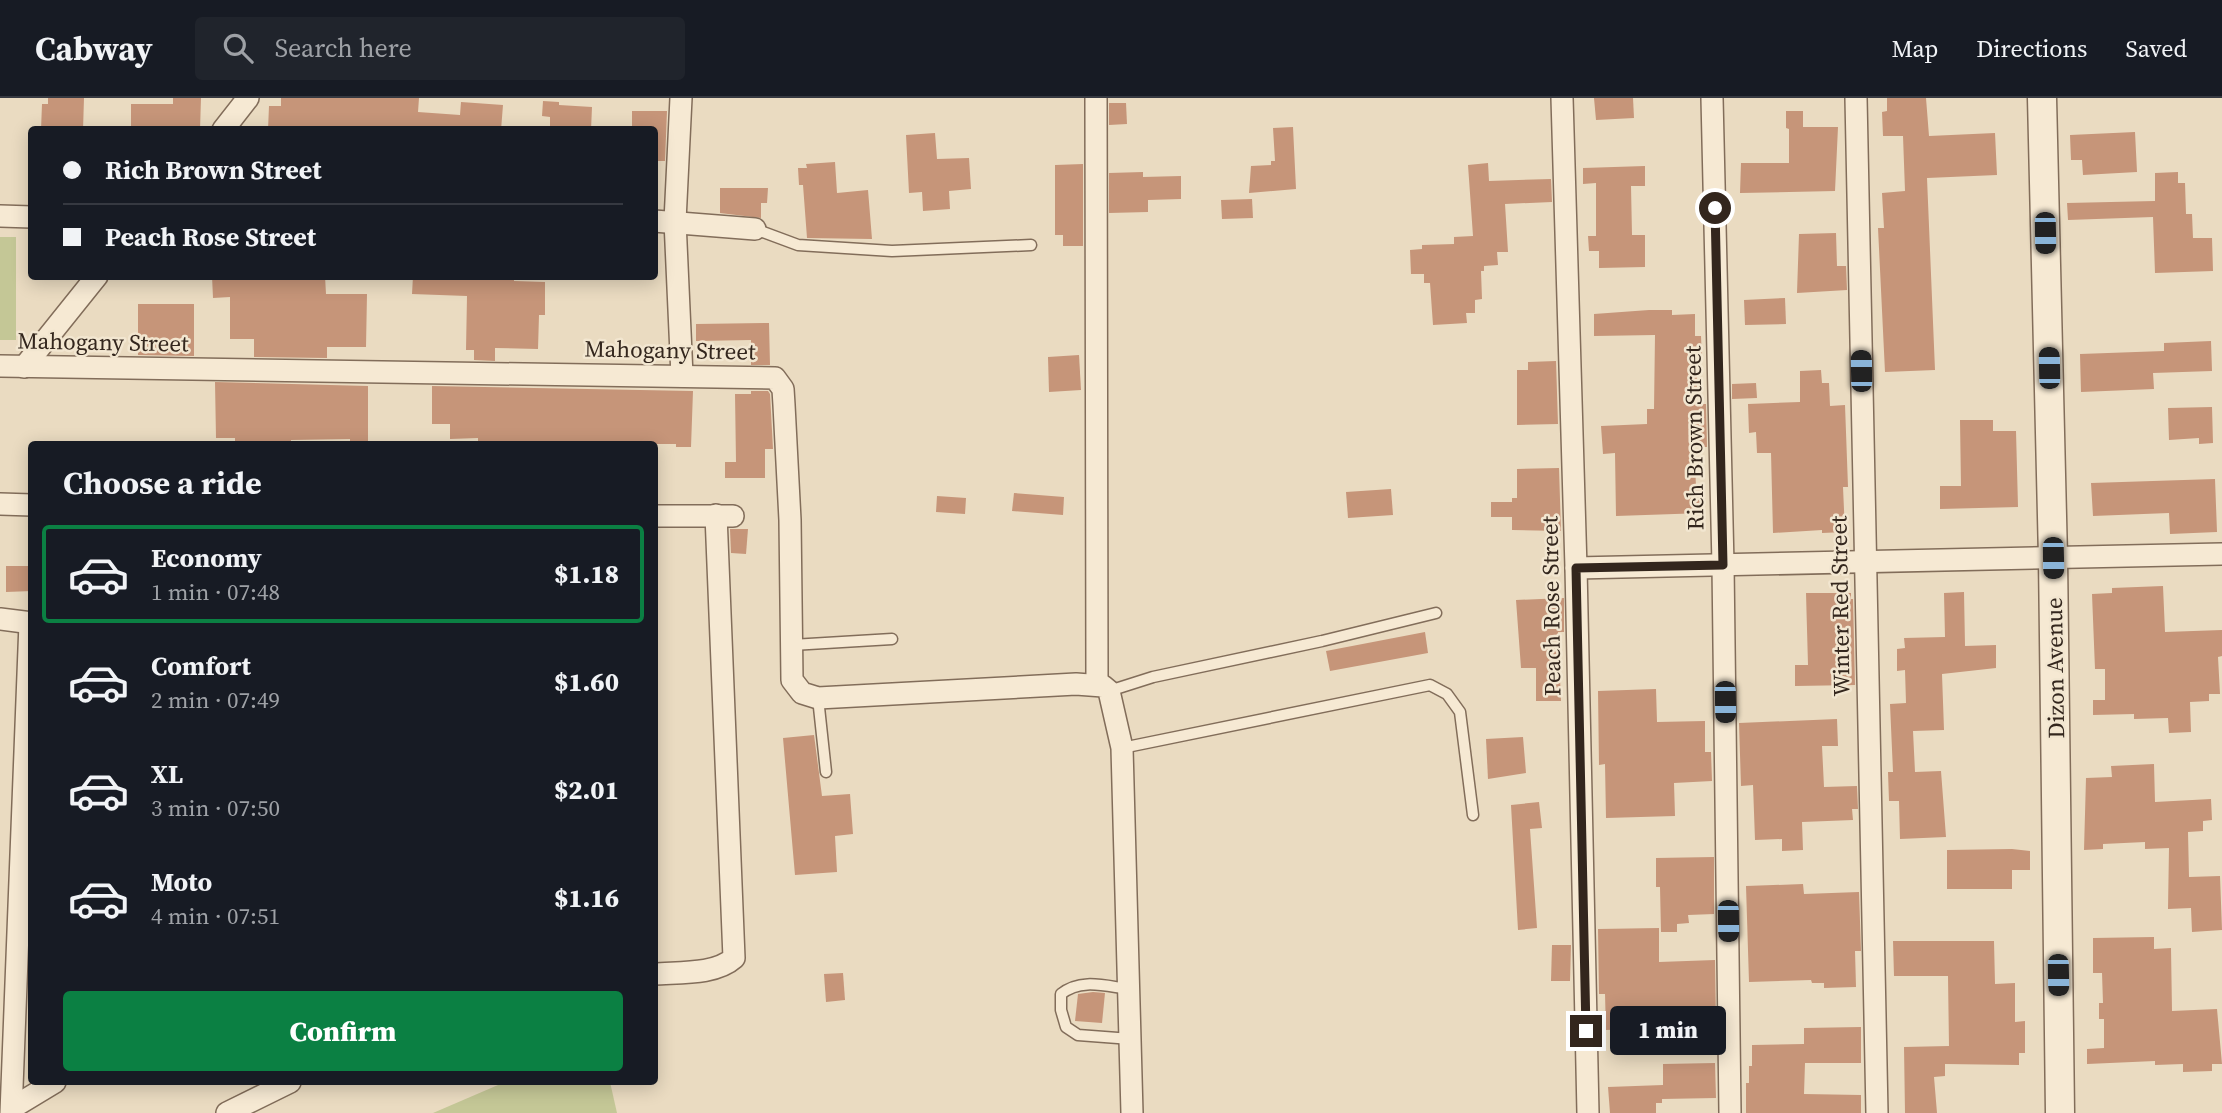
<!DOCTYPE html>
<meta charset="utf-8">
<style>
body{margin:0;font-family:"Source Serif 4",serif;background:#20242c;color:#f1f3f6;height:100vh;display:flex;flex-direction:column;font-size:26px;white-space:nowrap}
*{box-sizing:border-box;margin:0}
p{font-size:23px;color:#9ea1a6}
.icon{flex:none;width:38px;height:38px;fill:none;stroke:currentColor;stroke-width:2;stroke-linecap:round;stroke-linejoin:round}
.map{position:relative;flex:1;overflow:hidden}
.details{position:absolute;left:28px;top:343px;width:630px;height:644px;display:flex;flex-direction:column;background:#171b24;border-radius:7px;box-shadow:0 4px 18px #0003}
.details>*{flex:none}
.hud{position:absolute;left:28px;top:28px;width:630px;height:154px;border-radius:7px;box-shadow:0 4px 18px #0003;display:grid;align-content:center;height:154px;padding:0 35px;background:#171b24}
.end{position:absolute;width:32px;height:32px;margin:-16px;border:9px solid #33261d;background:#fff;box-shadow:0 0 0 4px #fff}
.from{border-radius:50%}
.bubble{position:absolute;height:49px;border-radius:7px;background:#171b24;box-shadow:0 4px 18px #0003;font-size:23px;font-weight:800;line-height:49px;text-align:center}
.car{position:absolute;width:21px;height:42px;margin:-21px -10px;border-radius:9px;box-shadow:0 0 5px 2px #0007;background:linear-gradient(#222 24%,#8ab4d8 0 40%,#222 0 76%,#8ab4d8 0 86%,#222 0)}
.hud b{display:flex;align-items:center;gap:24px;height:66px;font-size:26px}
.hud b+b{border-top:2px solid #363941}
.hud i{width:18px;height:18px;background:#f1f3f6}
ul{padding:0;list-style:none}
li{display:flex;align-items:center;gap:21px;height:98px;margin:0 14px 10px;padding:0 21px;border:4px solid transparent;border-radius:7px}
li div{flex:1}
li b{display:block;font-size:26px}
li em{font-style:normal;font-weight:800}
li.on{border-color:#0b8043}
li>.icon{width:63px;height:63px;stroke-width:1.5}
h2{padding:0 35px;font-size:32px;line-height:84px}
.cta{display:flex;gap:14px;margin-top:auto;padding:14px 35px}
.cta a{flex:1;height:80px;border-radius:7px;background:#0b8043;color:#fff;font-size:28px;font-weight:800;line-height:80px;text-align:center}
header{display:flex;align-items:center;gap:42px;box-sizing:border-box;height:98px;padding:0 35px;background:#171b24;border-bottom:2px solid #363941}
header strong{font-size:33px}
nav{display:flex;gap:38px;margin-inline-start:auto;font-size:24px}
.search{width:490px;height:63px;background:#20242c;display:flex;align-items:center;gap:18px;box-sizing:border-box;padding:0 24px;border-radius:7px;color:#9ea1a6;font-size:26px}
.map>svg:first-child{display:block}
.green{fill:#c4c796}
.building{fill:#c69579}
.lines{fill:none;stroke-linecap:round;stroke-linejoin:round}
.service-casing{stroke:#826d5a;stroke-width:13}
.minor-casing{stroke:#826d5a;stroke-width:24}
.tertiary-casing{stroke:#826d5a;stroke-width:31}
.service{stroke:#f6e9d3;stroke-width:10}
.minor{stroke:#f6e9d3;stroke-width:21}
.tertiary{stroke:#f6e9d3;stroke-width:28}
.route{stroke:#33261d;stroke-width:9}
.labels{text-anchor:middle;dominant-baseline:central;stroke-width:5;stroke-linejoin:round;paint-order:stroke}
.street-label{font-size:23px;fill:#33261d;stroke:#f2e6d0}
</style>
<header>
<strong>Cabway</strong>
<div class="search"><svg class="icon" aria-label="search" viewBox="0 0 24 24"><circle cx="10" cy="10" r="6"/><path d="M15 15l6 6"/></svg>Search here</div>
<nav><a>Map</a><a>Directions</a><a>Saved</a></nav>
</header>
<div class="map">
<svg width="2222" height="1015" viewBox="0 0 2222 1015">
<rect width="100%" height="100%" fill="#eadbc1"/>
<g class="green">
<rect x="0" y="139" width="16" height="103"/>
<polygon points="505,984 610,984 617,1015 433,1015"/>
</g>
<g class="building">
<polygon points="48,0 84,0 83,32 41,32 42,6 48,6"/>
<polygon points="173,0 201,0 200,32 131,32 131,6 173,6"/>
<polygon points="281,0 419,0 418,14 460,17 461,4 503,7 501,32 268,32 269,8 281,8"/>
<polygon points="1594,0 1633,0 1634,20 1596,22"/>
<polygon points="1887,0 1926,0 1929,38 1995,35 1997,77 1927,80 1935,272 1885,274 1878,130 1884,130 1882,95 1905,93 1903,38 1883,38 1882,14 1887,13"/>
<polygon points="543,3 559,4 559,7 592,9 591,32 550,32 550,19 542,18"/>
<polygon points="1109,5 1126,5 1127,26 1109,27"/>
<polygon points="632,13 667,13 665,63 654,63 654,32 632,32"/>
<polygon points="1786,13 1803,13 1803,29 1838,29 1835,93 1740,95 1741,65 1789,65 1789,31 1786,30"/>
<polygon points="1293,29 1296,91 1249,95 1251,68 1271,67 1271,63 1275,63 1273,30"/>
<polygon points="2135,34 2137,74 2083,77 2082,62 2071,62 2070,37"/>
<polygon points="935,35 937,61 969,60 971,91 949,93 950,111 923,113 922,94 909,95 906,37"/>
<polygon points="835,64 837,95 868,92 872,141 807,140 803,87 799,87 798,70 807,70 806,66"/>
<polygon points="1488,65 1489,83 1551,81 1552,104 1505,106 1508,154 1497,154 1498,167 1484,168 1484,173 1481,173 1482,201 1475,202 1475,215 1466,215 1467,225 1433,227 1430,185 1424,185 1424,176 1411,176 1410,152 1422,151 1422,147 1454,146 1454,139 1473,138 1468,67"/>
<polygon points="1083,66 1083,148 1063,148 1063,137 1055,137 1055,67"/>
<polygon points="1645,68 1645,88 1631,88 1632,137 1645,137 1645,169 1599,170 1599,153 1589,153 1588,138 1596,138 1596,85 1583,86 1583,70"/>
<polygon points="1143,74 1143,79 1181,78 1181,101 1148,102 1148,114 1109,115 1109,75"/>
<polygon points="2178,74 2178,85 2185,85 2186,116 2192,116 2193,140 2212,140 2213,173 2155,175 2153,119 2068,122 2067,105 2155,103 2155,75"/>
<polygon points="720,90 768,90 767,105 761,105 761,120 720,115"/>
<polygon points="1252,101 1253,120 1222,121 1221,102"/>
<polygon points="1836,135 1837,168 1846,168 1847,192 1797,195 1799,136"/>
<polygon points="212,178 325,178 326,196 367,196 366,249 327,249 327,260 254,259 254,241 230,241 230,199 213,200"/>
<polygon points="413,178 514,178 514,183 545,184 545,217 539,217 538,251 495,250 495,263 474,262 474,252 466,252 467,198 412,196"/>
<polygon points="1785,200 1786,226 1745,227 1744,202"/>
<polygon points="138,206 194,206 194,258 138,257"/>
<polygon points="1649,212 1672,212 1672,217 1695,216 1695,238 1701,238 1702,262 1697,262 1697,306 1706,306 1707,349 1694,349 1696,388 1704,387 1704,415 1616,418 1615,355 1603,356 1601,328 1647,326 1647,311 1654,311 1655,237 1594,238 1594,216"/>
<polygon points="769,225 770,267 751,267 751,242 696,243 696,226"/>
<polygon points="2211,243 2212,273 2153,275 2154,291 2081,294 2080,256 2164,253 2164,245"/>
<polygon points="1079,257 1081,292 1049,294 1048,259"/>
<polygon points="1556,263 1558,326 1517,327 1517,272 1528,272 1528,264"/>
<polygon points="1821,272 1822,285 1829,285 1830,308 1845,307 1848,389 1843,389 1845,434 1822,435 1822,432 1773,435 1771,355 1757,355 1756,334 1749,335 1748,306 1800,304 1800,273"/>
<polygon points="215,284 368,288 368,344 350,344 350,341 291,342 291,346 235,346 235,340 216,340"/>
<polygon points="1756,285 1757,300 1732,301 1732,286"/>
<polygon points="432,288 693,293 691,349 676,349 676,346 478,346 478,340 450,341 450,326 432,326"/>
<polygon points="751,293 768,293 770,296 773,351 765,351 765,380 725,380 725,364 736,364 735,296 751,296"/>
<polygon points="2212,309 2213,345 2199,346 2199,340 2169,342 2168,310"/>
<polygon points="1960,322 1993,322 1993,333 2016,333 2018,409 1940,411 1940,388 1961,388"/>
<polygon points="1559,370 1561,433 1512,432 1512,419 1491,419 1491,404 1512,404 1512,400 1517,400 1517,371"/>
<polygon points="2215,381 2217,434 2170,436 2169,415 2093,418 2091,385"/>
<polygon points="1391,391 1393,417 1348,420 1346,394"/>
<polygon points="1014,395 1064,399 1063,417 1012,413"/>
<polygon points="937,398 966,400 965,416 936,414"/>
<polygon points="730,431 748,431 746,456 731,455"/>
<polygon points="6,468 32,468 32,493 6,494"/>
<polygon points="2163,488 2165,534 2222,532 2222,558 2218,559 2220,596 2209,596 2209,603 2190,604 2191,634 2169,635 2168,620 2134,621 2134,616 2093,617 2093,602 2105,602 2105,571 2095,571 2092,496 2112,495 2112,490"/>
<polygon points="1964,494 1965,548 1996,547 1996,570 1942,576 1944,632 1913,633 1915,674 1941,673 1946,739 1900,741 1899,703 1889,703 1888,674 1893,674 1890,606 1906,605 1905,572 1897,573 1897,551 1905,550 1904,540 1945,539 1944,495"/>
<polygon points="1806,495 1851,495 1851,501 1853,501 1855,587 1795,588 1795,567 1808,567"/>
<polygon points="1564,500 1564,534 1558,534 1561,603 1536,603 1536,570 1521,570 1516,502"/>
<polygon points="1425,534 1428,555 1330,573 1326,553"/>
<polygon points="1656,591 1657,624 1705,623 1705,654 1711,654 1712,683 1674,685 1675,718 1606,720 1605,666 1599,667 1598,593"/>
<polygon points="1837,621 1838,648 1822,648 1824,689 1857,688 1858,711 1852,711 1853,722 1802,724 1803,752 1782,753 1782,741 1755,742 1753,687 1741,688 1739,625"/>
<polygon points="814,637 822,698 850,696 853,736 835,738 837,774 795,777 783,640"/>
<polygon points="1523,639 1526,675 1488,681 1486,641"/>
<polygon points="2154,666 2155,704 2211,701 2212,722 2203,723 2203,733 2188,734 2189,779 2220,778 2222,832 2192,834 2191,810 2168,811 2169,750 2145,751 2145,744 2103,746 2103,751 2084,752 2086,680 2112,679 2111,668"/>
<polygon points="1539,704 1542,730 1530,731 1537,830 1518,832 1511,707"/>
<polygon points="2012,751 2030,753 2030,772 2012,772 2012,791 1947,791 1947,752"/>
<polygon points="1714,759 1714,816 1688,817 1689,825 1677,826 1677,834 1661,834 1660,789 1656,789 1656,760"/>
<polygon points="1803,786 1804,796 1859,794 1861,853 1855,853 1856,889 1824,890 1824,885 1812,885 1811,882 1749,884 1746,788"/>
<polygon points="1659,830 1659,864 1715,862 1716,926 1688,926 1688,918 1658,918 1658,930 1606,932 1605,896 1599,896 1598,831"/>
<polygon points="2154,839 2154,851 2171,850 2172,913 2217,911 2222,966 2212,966 2212,973 2183,974 2183,966 2155,967 2155,963 2087,966 2087,951 2104,950 2104,921 2099,921 2099,905 2103,905 2102,875 2093,875 2093,840"/>
<polygon points="1893,843 1994,843 1995,886 2015,885 2015,924 2025,923 2025,955 2019,955 2019,967 1945,966 1945,978 1934,979 1937,1015 1905,1015 1904,949 1949,948 1948,878 1894,878"/>
<polygon points="1552,847 1571,847 1570,883 1551,883"/>
<polygon points="843,875 845,902 826,904 824,876"/>
<polygon points="1093,894 1105,895 1102,925 1075,923 1078,896"/>
<polygon points="1861,929 1861,965 1805,965 1804,996 1861,997 1861,1015 1746,1015 1746,985 1749,985 1749,968 1752,968 1752,947 1804,946 1804,930"/>
<polygon points="1715,965 1716,1000 1662,1001 1662,1005 1656,1005 1656,1015 1610,1015 1608,989 1663,987 1663,966"/>
</g>
<g class="lines">
<g class="service-casing">
<g id="service">
<polyline points="755,131 798,147 892,153 1031,147"/>
<polyline points="792,547 892,541"/>
<polyline points="1109,593 1153,579 1322,543 1436,515"/>
<polyline points="818,600 826,674"/>
<polyline points="1122,650 1430,587 1447,596 1460,614 1473,717"/>
<path d="M 1128,891 C 1105,888 1081,880 1061,896 L 1061,912 L 1066,929 L 1078,937 L 1131,941"/>
</g>
</g>
<g class="minor-casing">
<g id="minor">
<polyline points="681,0 675,123 682,278"/>
<polyline points="1096,0 1097,586"/>
<polyline points="1562,0 1576,470 1588,1015"/>
<polyline points="1712,0 1723,467 1730,1015"/>
<polyline points="1856,0 1877,1015"/>
<polyline points="223,32 248,0"/>
<polyline points="0,118 32,119"/>
<polyline points="654,123 755,131"/>
<polyline points="0,268 775,280 783,291 784,307 790,422 792,582 802,595 818,600 1076,586 1103,588 1109,593 1122,650 1132,1015"/>
<polyline points="24,269 97,178"/>
<polyline points="0,406 32,407"/>
<polyline points="654,418 733,418"/>
<polyline points="1576,470 2222,456"/>
<polyline points="0,521 32,525"/>
<path d="M 654,876 C 679,874 715,877 734,860 L 716,417"/>
<polyline points="12,1010 55,984"/>
<polyline points="11,1015 30,525"/>
<polyline points="227,1015 290,984"/>
</g>
</g>
<g class="tertiary-casing">
<polyline id="tertiary" points="2042,0 2053,460 2060,1015"/>
</g>
<use href="#service" class="service"/>
<use href="#minor" class="minor"/>
<use href="#tertiary" class="tertiary"/>
</g>
<g class="lines">
<polyline class="route" points="1586,933 1576,470 1723,467 1715,110"/>
</g>
<g class="labels">
<g class="street-label">
<text transform="translate(103 244) rotate(1)">Mahogany Street</text>
<text transform="translate(670 252) rotate(1)">Mahogany Street</text>
<text transform="translate(1694 340) rotate(-91)">Rich Brown Street</text>
<text transform="translate(1551 508) rotate(-91)">Peach Rose Street</text>
<text transform="translate(1840 508) rotate(-91)">Winter Red Street</text>
<text transform="translate(2055 570) rotate(-91)">Dizon Avenue</text>
</g>
</g>
</svg>
<i class="end from" style="left:1715px;top:110px"></i>
<i class="end" style="left:1586px;top:933px"></i>
<div class="bubble" style="left:1610px;top:908px;width:116px">1 min</div>
<i class="car" style="left:2045px;top:135px;rotate:179deg"></i>
<i class="car" style="left:2049px;top:270px;rotate:359deg"></i>
<i class="car" style="left:1861px;top:273px;rotate:359deg"></i>
<i class="car" style="left:2053px;top:460px;rotate:179deg"></i>
<i class="car" style="left:1725px;top:604px;rotate:179deg"></i>
<i class="car" style="left:1728px;top:823px;rotate:179deg"></i>
<i class="car" style="left:2058px;top:877px;rotate:179deg"></i>
<div class="hud">
<b><i class="from"></i>Rich Brown Street</b>
<b><i></i>Peach Rose Street</b>
</div>
<section class="details">
<h2>Choose a ride</h2>
<ul>
<li class="on"><svg class="icon" aria-label="car" viewBox="0 0 24 24"><path d="M5 17H2v-5l4-1 3-4h7l3 4 3 1v5h-3M9 17h6M6 11h13"/><circle cx="7" cy="17" r="2"/><circle cx="17" cy="17" r="2"/></svg><div><b>Economy</b><p>1 min · 07:48</p></div><em>$1.18</em></li>
<li><svg class="icon" aria-label="car" viewBox="0 0 24 24"><path d="M5 17H2v-5l4-1 3-4h7l3 4 3 1v5h-3M9 17h6M6 11h13"/><circle cx="7" cy="17" r="2"/><circle cx="17" cy="17" r="2"/></svg><div><b>Comfort</b><p>2 min · 07:49</p></div><em>$1.60</em></li>
<li><svg class="icon" aria-label="car" viewBox="0 0 24 24"><path d="M5 17H2v-5l4-1 3-4h7l3 4 3 1v5h-3M9 17h6M6 11h13"/><circle cx="7" cy="17" r="2"/><circle cx="17" cy="17" r="2"/></svg><div><b>XL</b><p>3 min · 07:50</p></div><em>$2.01</em></li>
<li><svg class="icon" aria-label="car" viewBox="0 0 24 24"><path d="M5 17H2v-5l4-1 3-4h7l3 4 3 1v5h-3M9 17h6M6 11h13"/><circle cx="7" cy="17" r="2"/><circle cx="17" cy="17" r="2"/></svg><div><b>Moto</b><p>4 min · 07:51</p></div><em>$1.16</em></li>
</ul>
<div class="cta"><a>Confirm</a></div>
</section>
</div>
